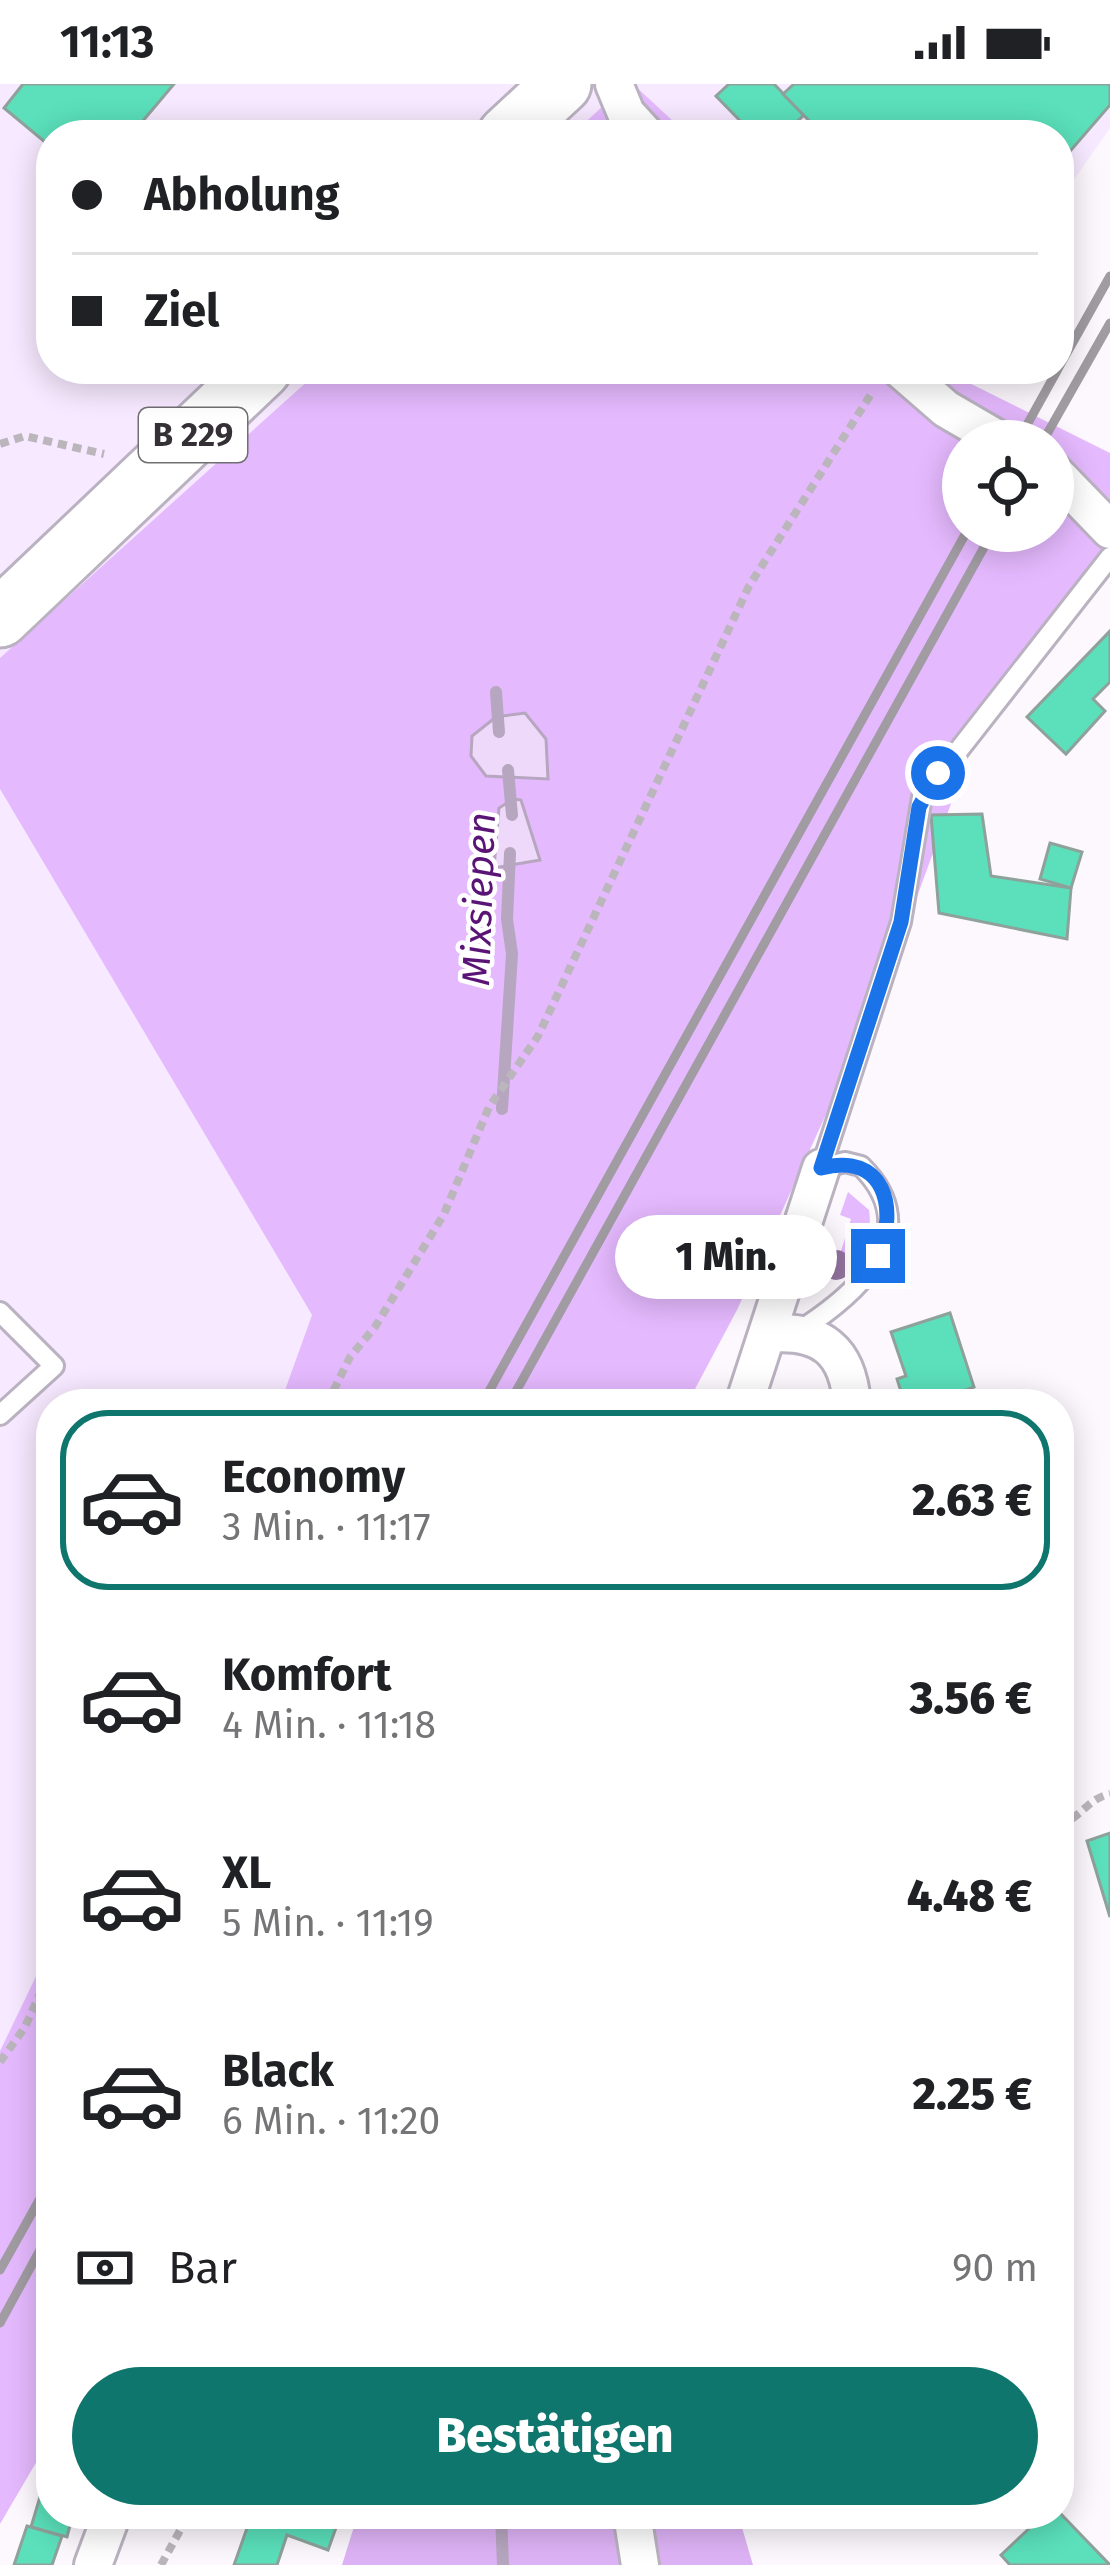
<!DOCTYPE html>
<html lang="de">
<meta charset="utf-8">
<style>
body{margin:0;font-family:"Fira Sans",sans-serif;background:#f6f6f6;color:#202124;height:100vh;display:flex;flex-direction:column;font-size:45px;white-space:nowrap}
*{box-sizing:border-box;margin:0}
p{font-size:39px;color:#757577}
.icon{flex:none;width:66px;height:66px;fill:none;stroke:currentColor;stroke-width:2;stroke-linecap:round;stroke-linejoin:round}
.map{position:relative;flex:1;overflow:hidden}
.panel{position:absolute;left:36px;top:1305px;width:1038px;height:1140px;display:flex;flex-direction:column;background:#fff;border-radius:48px;box-shadow:0 6px 30px #0003}
.panel>*{flex:none}
.banner{position:absolute;left:36px;top:36px;width:1038px;height:264px;border-radius:48px;box-shadow:0 6px 30px #0003;display:grid;align-content:center;height:264px;padding:0 36px;background:#fff}
.buttons{position:absolute;left:942px;top:336px;display:grid;gap:24px}
.buttons a{display:grid;place-items:center;width:132px;height:132px;border-radius:50%;background:#fff;box-shadow:0 6px 30px #0003;font-size:60px}
.end{position:absolute;width:54px;height:54px;margin:-27px;border:15px solid #1a73e8;background:#fff;box-shadow:0 0 0 6px #fff}
.from{border-radius:50%}
.bubble{position:absolute;height:84px;border-radius:42px;background:#fff;box-shadow:0 6px 30px #0003;font-size:39px;font-weight:800;line-height:84px;text-align:center}
.banner b{display:flex;align-items:center;gap:42px;height:114px;font-size:45px}
.banner b+b{border-top:3px solid #e0e0e0}
.banner i{width:30px;height:30px;background:#202124}
ul{padding:21px 0 0;list-style:none}
li{display:flex;align-items:center;gap:36px;height:180px;margin:0 24px 18px;padding:0 12px;border:6px solid transparent;border-radius:48px}
li div{flex:1}
li b{display:block;font-size:45px}
li em{font-style:normal;font-weight:800}
li.on{border-color:#0f766e}
li>.icon{width:108px;height:108px;stroke-width:1.5}
.pay{display:flex;align-items:center;gap:30px;height:132px;padding:0 36px;font-size:45px}
.pay p{margin-inline-start:auto}
.button{display:flex;gap:24px;margin-top:auto;padding:24px 36px}
.button a{flex:1;height:138px;border-radius:72px;background:#0f766e;color:#fff;font-size:48px;font-weight:800;line-height:138px;text-align:center}
.status{display:flex;justify-content:space-between;align-items:center;height:84px;padding:0 60px;background:#fff;direction:ltr}
.status svg{height:33px;fill:currentColor}
.map>svg:first-child{display:block}
.built{fill:#f7e9ff}
.green{fill:#e5b9fe;fill-rule:evenodd}
.forest{fill:#deb3f6}
.water{fill:#efd9fb;stroke:#b7a6c0;stroke-width:3}
.lines{fill:none;stroke-linecap:round;stroke-linejoin:round}
.stream{stroke:#b7a6c0;stroke-width:12}
.building{fill:#5be0bb;stroke:#8fa19b;stroke-width:3}
.lane-casing{stroke:#bbb2c1;stroke-width:24}
.street-casing{stroke:#bbb2c1;stroke-width:42}
.primary-casing{stroke:#bbb2c1;stroke-width:63}
.path{stroke:#bab6bc;stroke-width:8;stroke-dasharray:9 6;stroke-linecap:butt}
.lane{stroke:#fff;stroke-width:18}
.street{stroke:#fff;stroke-width:36}
.primary{stroke:#fff;stroke-width:57}
.rail{stroke:#a09ca2;stroke-width:9}
.tree{fill:#9576a2}
.route{stroke:#1a73e8;stroke-width:15}
.labels{text-anchor:middle;dominant-baseline:central;stroke-width:9;stroke-linejoin:round;paint-order:stroke}
.shield{fill:#fff;stroke:#716e72;stroke-width:3}
.shield-label{font-size:33px;font-weight:bold;fill:#343036}
.water-label{font-size:39px;font-style:italic;fill:#5a1476;stroke:#fff}
</style>
<div class="status"><b>11:13</b><svg viewBox="0 0 49 12"><path d="M0 12V9h3v3zM5 12V6h3v6zM10 12V3h3v9zM15 12V0h3v12zM26 1h20v11H26zM47 4h2v5h-2z"/></svg></div>
<div class="map">
<svg width="1110" height="2481" viewBox="0 0 1110 2481">
<rect width="100%" height="100%" fill="#fcf8fe"/>
<g class="built">
<polygon points="0,0 626,0 572,51 51,51 51,285 321,285 0,574"/>
<polygon points="633,0 1110,0 1110,44 1059,117 1059,51 688,51"/>
<polygon points="0,705 312,1231 280,1320 51,1320 51,1861 0,1967"/>
</g>
<g class="green">
<polygon points="626,0 633,0 688,51 572,51"/>
<path d="M 321,285 L 941,285 L 1110,369 L 1110,454 L 986,624 L 884,903 L 737,1226 L 687,1320 L 280,1320 L 312,1231 L 0,705 L 0,574 ZM 963,357 L 1053,357 L 1053,447 L 963,447 Z"/>
<path d="M 848,1108 L 869,1126 C 874,1157 856,1174 836,1195 L 824,1184 L 830,1166 L 840,1170 L 851,1135 L 840,1131 Z"/>
<polygon points="51,1861 51,2353 0,2440 0,1967"/>
</g>
<polygon class="forest" points="358,2430 738,2430 753,2481 342,2481"/>
<g class="water">
<polygon points="525,629 546,655 548,695 486,692 471,672 472,652 496,633"/>
<polygon points="513,715 521,716 540,776 494,784 499,724"/>
</g>
<g class="lines">
<g class="stream">
<polyline points="496,608 499,648"/>
<polyline points="508,686 512,731"/>
<polyline points="502,1025 512,870 507,835 510,769"/>
<polyline points="501,2430 503,2481"/>
</g>
</g>
<g class="building">
<polygon points="23,0 174,0 131,51 51,51 51,63 4,24"/>
<polygon points="729,0 774,0 804,31 783,51 754,51 716,12"/>
<polygon points="794,0 1110,0 1110,21 1059,80 1059,51 823,51 783,10"/>
<polygon points="1110,547 1110,598 1093,615 1105,627 1066,670 1027,633"/>
<polygon points="982,730 991,792 1071,804 1067,855 939,829 931,731"/>
<polygon points="1050,759 1082,768 1071,804 1040,795"/>
<polygon points="950,1229 974,1303 966,1306 970,1320 905,1320 897,1295 906,1292 891,1248"/>
<polygon points="1110,1749 1110,1833 1087,1757"/>
<polygon points="51,2376 51,2430 73,2430 67,2453 31,2443"/>
<polygon points="1059,2428 1110,2481 1010,2481 1001,2471 1036,2438 1029,2430"/>
<polygon points="252,2430 341,2430 328,2466 287,2451 277,2481 234,2481"/>
<polygon points="27,2442 62,2452 52,2481 14,2481"/>
</g>
<g class="lines">
<g class="lane-casing">
<g id="lane">
<polyline points="821,1084 901,838 922,713 1110,473"/>
<polyline points="0,1228 54,1282 0,1331"/>
<path d="M 799,1247 C 857,1210 928,1148 861,1082 L 845,1078 L 821,1084"/>
</g>
</g>
<g class="street-casing">
<g id="street">
<polyline points="614,0 626,29 646,51"/>
<polyline points="900,285 946,325 1001,357"/>
<polyline points="1053,387 1110,446"/>
<path d="M 768,1250 C 821,1245 848,1266 852,1320"/>
<polyline points="744,1320 821,1084"/>
<polyline points="632,2430 640,2481"/>
<polyline points="93,2481 112,2430"/>
</g>
</g>
<g class="primary-casing">
<g id="primary">
<polyline points="507,51 562,0"/>
<polyline points="0,534 262,285"/>
</g>
</g>
<g class="path">
<polyline points="0,360 25,352 104,370"/>
<polyline points="327,1320 350,1273 375,1243 444,1130 489,1023 538,952 749,502 873,307"/>
<path d="M 1059,1742 C 1080,1734 1089,1714 1110,1710"/>
<polyline points="1059,1761 1070,1801 1059,1845"/>
<polyline points="0,1978 25,1943 51,1885"/>
<polyline points="161,2481 189,2430"/>
</g>
<use href="#lane" class="lane"/>
<use href="#street" class="street"/>
<use href="#primary" class="primary"/>
<g class="rail">
<polyline points="1059,283 1110,192"/>
<polyline points="1018,357 1058,285"/>
<polyline points="1043,357 1110,239"/>
<polyline points="482,1320 967,447"/>
<polyline points="509,1320 993,447"/>
<polyline points="0,2186 51,2095"/>
<polyline points="0,2239 51,2146"/>
</g>
</g>
<circle class="tree" cx="836" cy="1181" r="15"/>
<g class="lines">
<path class="route" d="M 878,1172 C 899,1123 884,1068 821,1084 L 901,838 L 919,723 L 938,689"/>
</g>
<g class="labels">
<rect class="shield" x="139" y="324" width="108" height="54" rx="9"/>
<g class="shield-label">
<text x="193" y="351">B 229</text>
</g>
<g class="water-label">
<text transform="translate(479 815) rotate(-88)">Mixsiepen</text>
</g>
</g>
</svg>
<div class="buttons">
<a><svg class="icon" aria-label="locate" viewBox="0 0 24 24"><circle cx="12" cy="12" r="6"/><path d="M12 2v4M12 18v4M2 12h4M18 12h4"/></svg></a>
</div>
<i class="end from" style="left:938px;top:689px"></i>
<i class="end" style="left:878px;top:1172px"></i>
<div class="bubble" style="left:615px;top:1131px;width:222px">1 Min.</div>
<div class="banner">
<b><i class="from"></i>Abholung</b>
<b><i></i>Ziel</b>
</div>
<section class="panel">
<ul>
<li class="on"><svg class="icon" aria-label="car" viewBox="0 0 24 24"><path d="M5 17H2v-5l4-1 3-4h7l3 4 3 1v5h-3M9 17h6M6 11h13"/><circle cx="7" cy="17" r="2"/><circle cx="17" cy="17" r="2"/></svg><div><b>Economy</b><p>3 Min. · 11:17</p></div><em>2.63 €</em></li>
<li><svg class="icon" aria-label="car" viewBox="0 0 24 24"><path d="M5 17H2v-5l4-1 3-4h7l3 4 3 1v5h-3M9 17h6M6 11h13"/><circle cx="7" cy="17" r="2"/><circle cx="17" cy="17" r="2"/></svg><div><b>Komfort</b><p>4 Min. · 11:18</p></div><em>3.56 €</em></li>
<li><svg class="icon" aria-label="car" viewBox="0 0 24 24"><path d="M5 17H2v-5l4-1 3-4h7l3 4 3 1v5h-3M9 17h6M6 11h13"/><circle cx="7" cy="17" r="2"/><circle cx="17" cy="17" r="2"/></svg><div><b>XL</b><p>5 Min. · 11:19</p></div><em>4.48 €</em></li>
<li><svg class="icon" aria-label="car" viewBox="0 0 24 24"><path d="M5 17H2v-5l4-1 3-4h7l3 4 3 1v5h-3M9 17h6M6 11h13"/><circle cx="7" cy="17" r="2"/><circle cx="17" cy="17" r="2"/></svg><div><b>Black</b><p>6 Min. · 11:20</p></div><em>2.25 €</em></li>
</ul>
<div class="pay"><svg class="icon" aria-label="cash" viewBox="0 0 24 24"><path d="M3 7h18v10H3z"/><circle cx="12" cy="12" r="2"/></svg>Bar<p>90 m</p></div>
<div class="button"><a>Bestätigen</a></div>
</section>
</div>
